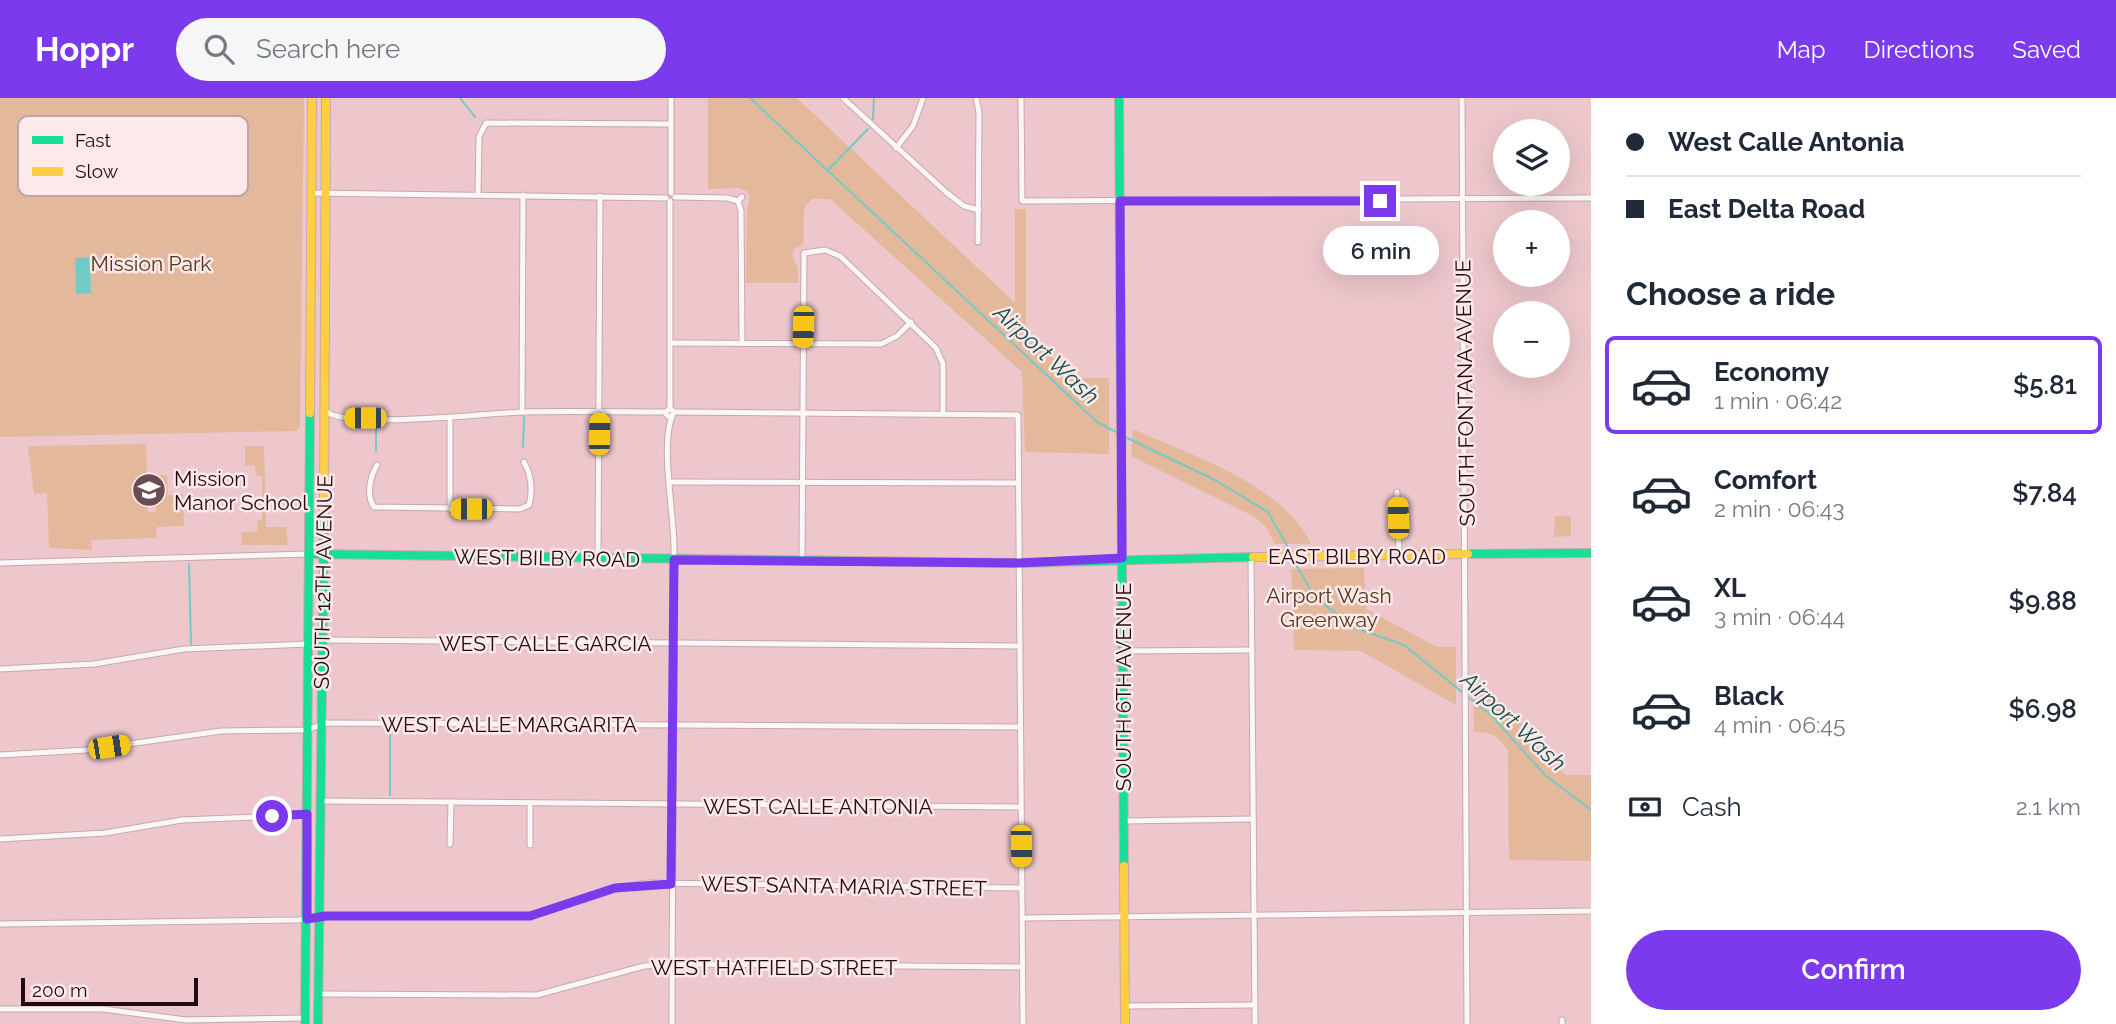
<!DOCTYPE html>
<meta charset="utf-8">
<style>
body{margin:0;font-family:Raleway,sans-serif;background:#f6f6f7;color:#1f2937;height:100vh;display:flex;flex-direction:column;font-size:26px;white-space:nowrap}
*{box-sizing:border-box;margin:0}
p{font-size:23px;color:#747a83}
.icon{flex:none;width:38px;height:38px;fill:none;stroke:currentColor;stroke-width:2;stroke-linecap:round;stroke-linejoin:round}
.map{position:relative;flex:1;overflow:hidden}
.sheet{display:flex;flex-direction:column;background:#fff;width:525px}
.sheet>*{flex:none}
.guide{display:grid;align-content:center;height:154px;padding:0 35px;background:#fff}
.tools{position:absolute;left:1493px;top:21px;display:grid;gap:14px}
.tools a{display:grid;place-items:center;width:77px;height:77px;border-radius:50%;background:#fff;box-shadow:0 7px 28px #0002;font-size:35px}
.scale{position:absolute;left:21px;bottom:18px;width:177px;box-sizing:border-box;padding-left:7px;border:4px solid #220b0f;border-top:0;font-size:19px;line-height:24px;white-space:nowrap;color:#220b0f;-webkit-text-stroke:5px #fde8ea;paint-order:stroke}
.end{position:absolute;width:32px;height:32px;margin:-16px;border:9px solid #7c3aed;background:#fff;box-shadow:0 0 0 4px #fff}
.from{border-radius:50%}
.bubble{position:absolute;height:49px;border-radius:24px;background:#fff;box-shadow:0 7px 28px #0002;font-size:23px;font-weight:600;line-height:49px;text-align:center}
.car{position:absolute;width:21px;height:42px;margin:-21px -10px;border-radius:9px;box-shadow:0 0 5px 2px #0007;background:linear-gradient(#f5c518 24%,#345 0 40%,#f5c518 0 76%,#345 0 86%,#f5c518 0)}
.guide b{display:flex;align-items:center;gap:24px;height:66px;font-size:26px}
.guide b+b{border-top:2px solid #e0e1e3}
.guide i{width:18px;height:18px;background:#1f2937}
ul{padding:0;list-style:none}
li{display:flex;align-items:center;gap:21px;height:98px;margin:0 14px 10px;padding:0 21px;border:4px solid transparent;border-radius:10px}
li div{flex:1}
li b{display:block;font-size:26px}
li em{font-style:normal;font-weight:600}
li.active{border-color:#7c3aed}
li>.icon{width:63px;height:63px;stroke-width:1.5}
h2{padding:0 35px;font-size:32px;line-height:84px}
.pay{display:flex;align-items:center;gap:18px;height:77px;padding:0 35px;font-size:26px}
.pay p{margin-inline-start:auto}
.action{display:flex;gap:14px;margin-top:auto;padding:14px 35px}
.action a{flex:1;height:80px;border-radius:42px;background:#7c3aed;color:#fff;font-size:28px;font-weight:600;line-height:80px;text-align:center}
header{display:flex;align-items:center;gap:42px;box-sizing:border-box;height:98px;padding:0 35px;background:#7c3aed;color:#fff}
header strong{font-size:33px}
nav{display:flex;gap:38px;margin-inline-start:auto;font-size:24px}
.search{width:490px;height:63px;background:#f6f6f7;display:flex;align-items:center;gap:18px;box-sizing:border-box;padding:0 24px;border-radius:38px;color:#747a83;font-size:26px}
main{display:flex;flex:1;min-height:0}
.map>svg:first-child{display:block}
.green{fill:#e4b89a}
.water{fill:#74cac7}
.lines{fill:none;stroke-linecap:round;stroke-linejoin:round}
.stream{stroke:#74cac7;stroke-width:2}
.street-casing{stroke:#c6a9ad;stroke-width:7}
.fast-casing{stroke:#c6a9ad;stroke-width:10}
.slow-casing{stroke:#c6a9ad;stroke-width:10}
.street{stroke:#fcf7f7;stroke-width:5}
.fast{stroke:#16e098;stroke-width:8}
.slow{stroke:#ffcf43;stroke-width:8}
.route{stroke:#7c3aed;stroke-width:9}
.labels{text-anchor:middle;dominant-baseline:central;stroke-width:5;stroke-linejoin:round;paint-order:stroke}
.park-label{font-size:21px;fill:#523919;stroke:#fde8ea}
.street-label{font-size:21px;fill:#220b0f;stroke:#fde8ea}
.poi-label{font-size:21px;fill:#220b0f;stroke:#fde8ea;text-anchor:start}
.water-label{font-size:23px;font-style:italic;fill:#15504d;stroke:#fde8ea}
.key{fill:#fde8ea;stroke:#bba6a8;stroke-width:2}
.key-label{font-size:19px;fill:#220b0f}
</style>
<header>
<strong>Hoppr</strong>
<div class="search"><svg class="icon" aria-label="search" viewBox="0 0 24 24"><circle cx="10" cy="10" r="6"/><path d="M15 15l6 6"/></svg>Search here</div>
<nav><a>Map</a><a>Directions</a><a>Saved</a></nav>
</header>
<main>
<div class="map">
<svg width="1591" height="926" viewBox="0 0 1591 926">
<rect width="100%" height="100%" fill="#edc7cc"/>
<g class="green">
<polygon points="0,0 304,0 300,329 296,333 0,339"/>
<polygon points="708,0 797,0 1015,205 1015,111 1026,111 1026,234 1073,280 1109,280 1109,356 1025,354 1022,274 830,101 812,101 804,110 803,146 795,150 792,158 798,170 798,185 746,185 747,112 750,100 747,93 738,90 708,91"/>
<path d="M 1133,331 C 1191,358 1282,385 1311,446 L 1275,446 L 1266,429 L 1255,419 L 1131,358 Z"/>
<polygon points="146,346 148,414 156,414 154,378 167,377 168,397 183,396 184,428 157,429 156,440 91,442 92,452 49,450 47,395 34,396 28,348"/>
<polygon points="245,348 264,348 266,429 286,429 288,447 242,447 241,434 257,434 257,423 262,422 262,378 256,378 255,367 245,368"/>
<polygon points="1555,418 1571,418 1571,438 1554,439"/>
<polygon points="1364,470 1366,511 1437,549 1456,549 1456,607 1361,553 1294,552 1291,471"/>
<path d="M 1473,582 L 1515,616 L 1540,654 L 1566,677 L 1591,677 L 1591,763 L 1509,762 L 1508,653 C 1498,638 1492,634 1474,634 Z"/>
</g>
<polygon class="water" points="90,159 91,195 76,196 75,160"/>
<g class="lines">
<g class="stream">
<polyline points="460,0 475,19"/>
<polyline points="750,0 1097,324 1118,335"/>
<polyline points="873,21 874,0"/>
<polyline points="828,72 868,31"/>
<polyline points="376,328 376,353"/>
<polyline points="1123,338 1215,382 1268,414 1291,455"/>
<polyline points="523,349 524,319"/>
<polyline points="1293,461 1314,498 1353,529 1404,547 1462,594"/>
<polyline points="189,466 191,547"/>
<polyline points="1467,598 1491,617 1545,677 1591,712"/>
<polyline points="390,697 390,630"/>
</g>
<g class="street-casing">
<g id="street">
<polyline points="843,0 947,95 964,108 979,112"/>
<polyline points="976,0 979,14 978,144"/>
<polyline points="1021,0 1022,103 1591,100"/>
<polyline points="1462,0 1467,926"/>
<polyline points="896,50 913,28 923,0"/>
<polyline points="310,95 666,100"/>
<polyline points="671,95 671,0"/>
<polyline points="478,97 479,39 486,25 670,26"/>
<polyline points="675,99 727,100 738,103 742,99"/>
<polyline points="670,103 670,310"/>
<polyline points="738,103 741,113 742,245"/>
<polyline points="671,245 881,246 897,238 911,224"/>
<path d="M 324,312 C 343,333 492,314 525,314 C 572,313 618,314 665,314"/>
<polyline points="522,314 523,97"/>
<polyline points="674,314 1018,317 1023,926"/>
<path d="M 669,319 L 665,315 L 670,310 L 674,314 C 659,342 674,414 674,449 C 675,608 672,767 672,926"/>
<polyline points="450,321 450,411"/>
<path d="M 377,367 C 370,379 366,398 374,409 L 520,411 L 529,407 C 533,392 531,377 524,364"/>
<polyline points="669,384 1018,385"/>
<polyline points="1397,394 1399,457"/>
<polyline points="1251,459 1255,926"/>
<polyline points="598,461 600,98"/>
<polyline points="802,463 804,155 825,152 840,158 936,250 943,266 943,316"/>
<polyline points="0,465 308,456"/>
<polyline points="323,542 1020,548"/>
<polyline points="1123,553 1252,552"/>
<polyline points="0,571 94,566 184,551 308,546"/>
<polyline points="0,657 86,652 221,633 307,632 326,625 1020,629"/>
<polyline points="321,703 1021,709"/>
<polyline points="530,705 530,747"/>
<polyline points="1123,723 1253,721"/>
<polyline points="0,741 105,735 182,722 307,717"/>
<polyline points="450,746 451,704"/>
<polyline points="1022,820 1591,813"/>
<polyline points="0,826 298,822 326,818 530,818 615,790 648,785 1022,790"/>
<polyline points="319,896 537,897 644,868 672,866 1023,869"/>
<polyline points="1125,908 1255,907"/>
<polyline points="0,911 103,911 186,922 305,920"/>
<polyline points="1562,922 1562,926"/>
</g>
</g>
<g class="fast-casing">
<g id="fast">
<polyline points="1119,0 1124,768"/>
<polyline points="308,456 1019,465 1253,459"/>
<polyline points="1468,456 1591,455"/>
<polyline points="305,926 310,315"/>
<polyline points="318,926 324,414"/>
</g>
</g>
<g class="slow-casing">
<g id="slow">
<polyline points="310,315 312,0"/>
<polyline points="324,414 326,0"/>
<polyline points="1253,459 1468,456"/>
<polyline points="1124,768 1125,926"/>
</g>
</g>
<use href="#street" class="street"/>
<use href="#fast" class="fast"/>
<use href="#slow" class="slow"/>
</g>
<g class="lines">
<polyline class="route" points="272,718 307,716 307,821 326,818 530,818 615,790 671,786 674,462 1019,465 1122,460 1120,103 1380,103"/>
</g>
<defs>
<g id="school-disc" transform="scale(1.75)"><circle r="9.5" fill="#694d51" stroke="#fde8ea"/><path d="M0-5L7-2L0 1L-7-2ZM-4 1L0 2.5L4 1V4Q0 6-4 4Z" fill="#fff"/></g>
</defs>
<g fill-rule="evenodd">
<use href="#school-disc" x="149" y="392"/>
</g>
<g class="labels">
<g class="park-label">
<text x="151" y="165">Mission Park</text>
<text x="1329" y="497">Airport Wash<tspan x="1329" dy="24">Greenway</tspan></text>
</g>
<g class="street-label">
<text transform="translate(1465 295) rotate(-91)">SOUTH FONTANA AVENUE</text>
<text x="1357" y="458">EAST BILBY ROAD</text>
<text transform="translate(547 460) rotate(1)">WEST BILBY ROAD</text>
<text transform="translate(323 484) rotate(-89)">SOUTH 12TH AVENUE</text>
<text x="545" y="545">WEST CALLE GARCIA</text>
<text transform="translate(1123 589) rotate(-90)">SOUTH 6TH AVENUE</text>
<text x="509" y="626">WEST CALLE MARGARITA</text>
<text x="818" y="708">WEST CALLE ANTONIA</text>
<text transform="translate(844 788) rotate(1)">WEST SANTA MARIA STREET</text>
<text x="774" y="869">WEST HATFIELD STREET</text>
</g>
<g class="poi-label">
<text x="174" y="380">Mission<tspan x="174" dy="24">Manor School</tspan></text>
</g>
<g class="water-label">
<text transform="translate(1047 256) rotate(43)">Airport Wash</text>
<text transform="translate(1514 623) rotate(43)">Airport Wash</text>
</g>
</g>
<rect x="18" y="18" width="230" height="80" rx="10" class="key"/>
<rect x="32" y="38" width="31" height="8" fill="#16e098"/>
<rect x="32" y="69" width="31" height="9" fill="#ffcf43"/>
<g class="key-label">
<text x="75" y="49">Fast</text>
<text x="75" y="80">Slow</text>
</g>
</svg>
<div class="tools">
<a><svg class="icon" aria-label="layers" viewBox="0 0 24 24"><path d="M12 4l9 5-9 5-9-5zM3 14l9 5 9-5"/></svg></a>
<a>+</a>
<a>−</a>
</div>
<div class="scale">200 m</div>
<i class="end from" style="left:272px;top:718px"></i>
<i class="end" style="left:1380px;top:103px"></i>
<div class="bubble" style="left:1323px;top:128px;width:116px">6 min</div>
<i class="car" style="left:803px;top:229px;rotate:182deg"></i>
<i class="car" style="left:365px;top:320px;rotate:270deg"></i>
<i class="car" style="left:599px;top:336px;rotate:1deg"></i>
<i class="car" style="left:471px;top:411px;rotate:270deg"></i>
<i class="car" style="left:1398px;top:420px;rotate:358deg"></i>
<i class="car" style="left:109px;top:649px;rotate:81deg"></i>
<i class="car" style="left:1021px;top:748px;rotate:179deg"></i>
</div>
<section class="sheet">
<div class="guide">
<b><i class="from"></i>West Calle Antonia</b>
<b><i></i>East Delta Road</b>
</div>
<h2>Choose a ride</h2>
<ul>
<li class="active"><svg class="icon" aria-label="car" viewBox="0 0 24 24"><path d="M5 17H2v-5l4-1 3-4h7l3 4 3 1v5h-3M9 17h6M6 11h13"/><circle cx="7" cy="17" r="2"/><circle cx="17" cy="17" r="2"/></svg><div><b>Economy</b><p>1 min · 06:42</p></div><em>$5.81</em></li>
<li><svg class="icon" aria-label="car" viewBox="0 0 24 24"><path d="M5 17H2v-5l4-1 3-4h7l3 4 3 1v5h-3M9 17h6M6 11h13"/><circle cx="7" cy="17" r="2"/><circle cx="17" cy="17" r="2"/></svg><div><b>Comfort</b><p>2 min · 06:43</p></div><em>$7.84</em></li>
<li><svg class="icon" aria-label="car" viewBox="0 0 24 24"><path d="M5 17H2v-5l4-1 3-4h7l3 4 3 1v5h-3M9 17h6M6 11h13"/><circle cx="7" cy="17" r="2"/><circle cx="17" cy="17" r="2"/></svg><div><b>XL</b><p>3 min · 06:44</p></div><em>$9.88</em></li>
<li><svg class="icon" aria-label="car" viewBox="0 0 24 24"><path d="M5 17H2v-5l4-1 3-4h7l3 4 3 1v5h-3M9 17h6M6 11h13"/><circle cx="7" cy="17" r="2"/><circle cx="17" cy="17" r="2"/></svg><div><b>Black</b><p>4 min · 06:45</p></div><em>$6.98</em></li>
</ul>
<div class="pay"><svg class="icon" aria-label="cash" viewBox="0 0 24 24"><path d="M3 7h18v10H3z"/><circle cx="12" cy="12" r="2"/></svg>Cash<p>2.1 km</p></div>
<div class="action"><a>Confirm</a></div>
</section>
</main>
